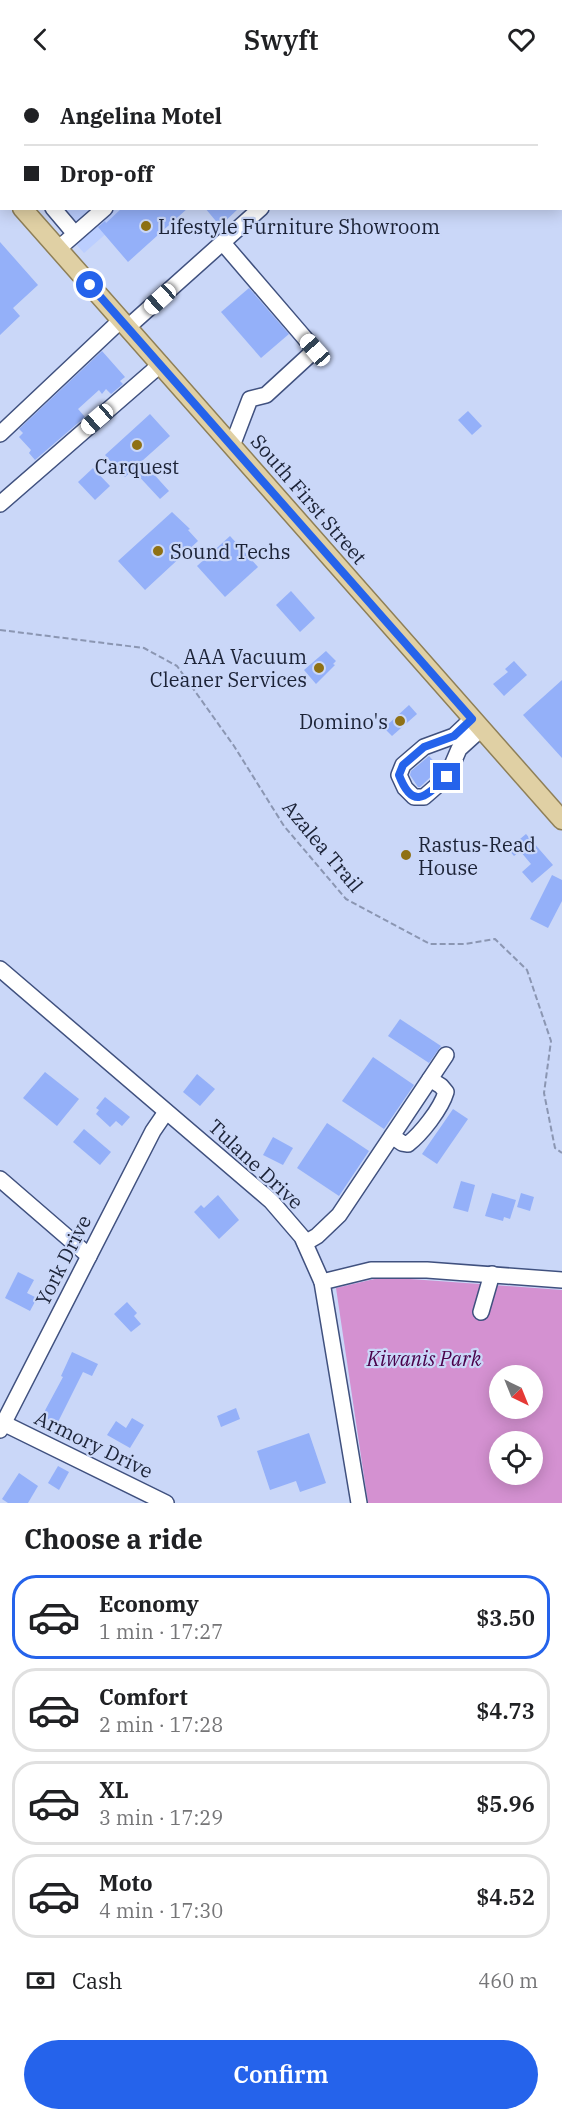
<!DOCTYPE html>
<meta charset="utf-8">
<style>
body{margin:0;font-family:"IBM Plex Serif",serif;background:#f2f2f2;color:#202124;height:100vh;display:flex;flex-direction:column;font-size:22px;white-space:nowrap}
*{box-sizing:border-box;margin:0}
p{font-size:20px;color:#757577}
.icon{flex:none;width:33px;height:33px;fill:none;stroke:currentColor;stroke-width:2;stroke-linecap:round;stroke-linejoin:round}
.map{position:relative;height:1425px;overflow:hidden}
.side{display:flex;flex-direction:column;background:#fff;flex:1}
.side>*{flex:none}
.top-card{position:absolute;left:0px;top:0px;width:562px;height:132px;box-shadow:0 3px 15px #0003;display:grid;align-content:center;height:132px;padding:0 24px;background:#fff}
.needle{width:39px;rotate:137deg}
.fabs{position:absolute;left:489px;top:1287px;display:grid;gap:12px}
.fabs a{display:grid;place-items:center;width:54px;height:54px;border-radius:50%;background:#fff;box-shadow:0 3px 15px #0003;font-size:30px}
.end{position:absolute;width:27px;height:27px;margin:-14px;border:8px solid #2563eb;background:#fff;box-shadow:0 0 0 3px #fff}
.from{border-radius:50%}
.car{position:absolute;width:18px;height:36px;margin:-18px -9px;border-radius:8px;box-shadow:0 0 4px 2px #0007;background:linear-gradient(#fff 24%,#345 0 40%,#fff 0 76%,#345 0 86%,#fff 0)}
.top-card b{display:flex;align-items:center;gap:21px;height:57px;font-size:22px}
.top-card b+b{border-top:2px solid #e0e0e0}
.top-card i{width:15px;height:15px;background:#202124}
ul{padding:0;list-style:none}
li{display:flex;align-items:center;gap:18px;height:84px;margin:0 12px 9px;padding:0 12px;border:3px solid #e0e0e0;border-radius:24px}
li div{flex:1}
li b{display:block;font-size:22px}
li em{font-style:normal;font-weight:600}
li.active{border-color:#2563eb}
li>.icon{width:54px;height:54px;stroke-width:1.5}
h2{padding:0 24px;font-size:27px;line-height:72px}
.pay{display:flex;align-items:center;gap:15px;height:66px;padding:0 24px;font-size:22px}
.pay p{margin-inline-start:auto}
.action{display:flex;gap:12px;margin-top:auto;padding:12px 24px}
.action a{flex:1;height:69px;border-radius:36px;background:#2563eb;color:#fff;font-size:24px;font-weight:600;line-height:69px;text-align:center}
header{display:flex;justify-content:space-between;align-items:center;height:78px;padding:0 24px;background:#fff;font-size:27px;font-weight:600}
.map>svg:first-child{display:block}
.built{fill:#bbceff}
.green{fill:#d491d1;fill-rule:evenodd}
.building{fill:#94b0f9}
.lines{fill:none;stroke-linecap:round;stroke-linejoin:round}
.minor-casing{stroke:#40517f;stroke-width:18}
.major-casing{stroke:#8e7f57;stroke-width:21}
.path{stroke:#8b96b2;stroke-width:2;stroke-dasharray:6 3;stroke-linecap:butt}
.minor{stroke:#fff;stroke-width:15}
.major{stroke:#e0d0a4;stroke-width:18}
.route{stroke:#2563eb;stroke-width:8}
.poi-dot{fill:#8f7115;stroke:#cad7f8;stroke-width:2}
.labels{text-anchor:middle;dominant-baseline:central;stroke-width:4.5;stroke-linejoin:round;paint-order:stroke}
.poi-label{font-size:20px;fill:#1c2337;stroke:#cad7f8;text-anchor:start}
.street-label{font-size:20px;fill:#1c2337;stroke:#cad7f8}
.park-label{font-size:20px;font-style:italic;fill:#49004a;stroke:#cad7f8}
</style>
<header><svg class="icon" aria-label="back" viewBox="0 0 24 24"><path d="M15 5l-7 7 7 7"/></svg>Swyft<svg class="icon" aria-label="heart" viewBox="0 0 24 24"><path d="M12 20l-8-8c-3-5 5-10 8-4 3-6 11-1 8 4z"/></svg></header>
<div class="map">
<svg width="562" height="1425" viewBox="0 0 562 1425">
<rect width="100%" height="100%" fill="#cad7f8"/>
<polygon class="built" points="45,131 134,131 84,175"/>
<path class="green" d="M 383,1199 L 562,1212 L 562,1425 L 368,1425 L 336,1210 ZM 500,1298 L 532,1298 L 532,1330 L 500,1330 ZM 500,1364 L 532,1364 L 532,1396 L 500,1396 Z"/>
<g class="building">
<polygon points="122,130 188,130 128,184 98,149 105,143 106,145"/>
<polygon points="205,130 239,130 220,148"/>
<polygon points="0,164 38,207 13,230 20,238 0,257"/>
<polygon points="249,210 289,256 261,280 221,234"/>
<polygon points="102,273 125,299 120,303 123,306 111,316 106,311 102,316 99,312 78,331 85,339 35,382 29,375 31,372 19,359 23,355 19,351"/>
<polygon points="468,333 482,348 472,357 458,342"/>
<polygon points="150,336 170,358 142,383 169,413 160,421 133,392 125,399 105,377"/>
<polygon points="93,390 110,408 95,422 78,404"/>
<polygon points="172,434 190,451 188,452 198,463 145,512 118,483"/>
<polygon points="230,458 258,489 225,519 197,488"/>
<polygon points="291,513 315,540 300,554 276,527"/>
<polygon points="326,573 336,583 333,586 335,587 316,606 304,592"/>
<polygon points="514,583 527,597 504,618 493,606 508,594 505,591"/>
<polygon points="562,602 562,680 523,637"/>
<polygon points="409,627 417,636 392,658 384,650"/>
<polygon points="429,678 440,690 420,709 418,709 410,697 411,693"/>
<polygon points="526,756 553,787 532,805 522,794 531,786 520,773 514,778 508,771"/>
<polygon points="552,797 562,802 562,823 548,850 530,841"/>
<polygon points="400,941 441,968 429,985 388,958"/>
<polygon points="373,979 414,1007 384,1051 342,1023"/>
<polygon points="45,994 79,1021 57,1048 23,1020"/>
<polygon points="197,996 215,1011 200,1028 183,1014"/>
<polygon points="105,1019 130,1039 122,1048 116,1043 110,1049 96,1036 99,1032 96,1030"/>
<polygon points="453,1031 468,1041 437,1086 422,1076"/>
<polygon points="327,1045 369,1073 339,1118 297,1090"/>
<polygon points="84,1051 111,1074 100,1087 73,1064"/>
<polygon points="273,1059 293,1070 283,1087 263,1077"/>
<polygon points="461,1103 475,1107 468,1134 453,1130"/>
<polygon points="492,1115 516,1122 510,1141 504,1139 503,1143 485,1138"/>
<polygon points="521,1115 534,1119 530,1133 517,1129"/>
<polygon points="218,1117 239,1142 219,1161 194,1134 201,1127 204,1130"/>
<polygon points="18,1194 34,1202 27,1215 37,1220 30,1233 5,1220"/>
<polygon points="127,1224 137,1235 134,1238 141,1246 131,1254 114,1236"/>
<polygon points="72,1274 98,1286 92,1298 83,1294 57,1346 42,1338 63,1299 61,1298"/>
<polygon points="236,1330 240,1341 221,1349 217,1338"/>
<polygon points="132,1340 144,1347 130,1370 107,1357 116,1343 126,1350"/>
<polygon points="309,1355 326,1405 300,1414 296,1403 270,1412 257,1373"/>
<polygon points="58,1388 69,1394 59,1412 48,1405"/>
<polygon points="19,1395 38,1408 28,1425 8,1425 2,1421"/>
</g>
<g class="lines">
<g class="minor-casing">
<g id="minor">
<polyline points="407,2 409,0"/>
<polyline points="53,130 75,156"/>
<polyline points="223,165 315,272 266,317 250,321 232,368"/>
<polyline points="58,171 105,130"/>
<polyline points="128,249 261,130"/>
<polyline points="0,356 121,242"/>
<polyline points="0,426 161,286"/>
<polyline points="472,641 454,658 424,669 403,687 399,697 405,710 414,719 424,719 447,699 459,671 481,651"/>
<polyline points="0,891 271,1123 302,1159 322,1204 359,1425"/>
<path d="M 392,1058 L 402,1065 L 408,1066 C 421,1056 441,1031 446,1014 L 441,1008 L 430,1001"/>
<polyline points="0,1101 89,1178"/>
<polyline points="305,1165 317,1158 339,1137 446,977"/>
<polyline points="322,1204 371,1192 427,1192 562,1202"/>
<polyline points="481,1234 492,1196"/>
<polyline points="3,1345 166,1425"/>
<polyline points="0,1352 153,1053 166,1034"/>
</g>
</g>
<g class="major-casing">
<g id="major">
<polyline points="0,106 2,108"/>
<polyline points="22,130 562,742"/>
</g>
</g>
<polyline class="path" points="0,552 144,570 177,588 234,668 284,748 346,821 430,866 465,866 495,861 527,892 551,963 544,1015 555,1070 562,1075"/>
<use href="#minor" class="minor"/>
<use href="#major" class="major"/>
</g>
<g class="lines">
<path class="route" d="M 90,207 L 472,641 L 454,658 L 424,669 L 403,687 L 399,697 C 413,734 427,717 447,699"/>
</g>
<g class="poi-dot">
<circle cx="146" cy="148" r="6"/>
<circle cx="137" cy="367" r="6"/>
<circle cx="158" cy="473" r="6"/>
<circle cx="319" cy="590" r="6"/>
<circle cx="400" cy="643" r="6"/>
<circle cx="406" cy="777" r="6"/>
</g>
<g class="labels">
<g class="poi-label">
<text x="158" y="148">Lifestyle Furniture Showroom</text>
<text x="137" y="388" text-anchor="middle">Carquest</text>
<text x="170" y="473">Sound Techs</text>
<text x="307" y="578" text-anchor="end">AAA Vacuum<tspan x="307" dy="23">Cleaner Services</tspan></text>
<text x="388" y="643" text-anchor="end">Domino's</text>
<text x="418" y="766">Rastus-Read<tspan x="418" dy="23">House</tspan></text>
</g>
<g class="street-label">
<text transform="translate(309 421) rotate(49)">South First Street</text>
<text transform="translate(323 768) rotate(50)">Azalea Trail</text>
<text transform="translate(256 1086) rotate(43)">Tulane Drive</text>
<text transform="translate(63 1182) rotate(-63)">York Drive</text>
<text transform="translate(94 1366) rotate(26)">Armory Drive</text>
</g>
<g class="park-label">
<text x="424" y="1280">Kiwanis Park</text>
</g>
</g>
</svg>
<div class="fabs">
<a><svg class="needle" viewBox="-14 -14 28 28"><path d="M0-13l5 13h-10z" fill="#e53935"/><path d="M0 13l5-13h-10z" fill="#757577"/></svg></a>
<a><svg class="icon" aria-label="locate" viewBox="0 0 24 24"><circle cx="12" cy="12" r="6"/><path d="M12 2v4M12 18v4M2 12h4M18 12h4"/></svg></a>
</div>
<i class="end from" style="left:90px;top:207px"></i>
<i class="end" style="left:447px;top:699px"></i>
<i class="car" style="left:160px;top:221px;rotate:228deg"></i>
<i class="car" style="left:315px;top:272px;rotate:319deg"></i>
<i class="car" style="left:97px;top:341px;rotate:229deg"></i>
<div class="top-card">
<b><i class="from"></i>Angelina Motel</b>
<b><i></i>Drop-off</b>
</div>
</div>
<section class="side">
<h2>Choose a ride</h2>
<ul>
<li class="active"><svg class="icon" aria-label="car" viewBox="0 0 24 24"><path d="M5 17H2v-5l4-1 3-4h7l3 4 3 1v5h-3M9 17h6M6 11h13"/><circle cx="7" cy="17" r="2"/><circle cx="17" cy="17" r="2"/></svg><div><b>Economy</b><p>1 min · 17:27</p></div><em>$3.50</em></li>
<li><svg class="icon" aria-label="car" viewBox="0 0 24 24"><path d="M5 17H2v-5l4-1 3-4h7l3 4 3 1v5h-3M9 17h6M6 11h13"/><circle cx="7" cy="17" r="2"/><circle cx="17" cy="17" r="2"/></svg><div><b>Comfort</b><p>2 min · 17:28</p></div><em>$4.73</em></li>
<li><svg class="icon" aria-label="car" viewBox="0 0 24 24"><path d="M5 17H2v-5l4-1 3-4h7l3 4 3 1v5h-3M9 17h6M6 11h13"/><circle cx="7" cy="17" r="2"/><circle cx="17" cy="17" r="2"/></svg><div><b>XL</b><p>3 min · 17:29</p></div><em>$5.96</em></li>
<li><svg class="icon" aria-label="car" viewBox="0 0 24 24"><path d="M5 17H2v-5l4-1 3-4h7l3 4 3 1v5h-3M9 17h6M6 11h13"/><circle cx="7" cy="17" r="2"/><circle cx="17" cy="17" r="2"/></svg><div><b>Moto</b><p>4 min · 17:30</p></div><em>$4.52</em></li>
</ul>
<div class="pay"><svg class="icon" aria-label="cash" viewBox="0 0 24 24"><path d="M3 7h18v10H3z"/><circle cx="12" cy="12" r="2"/></svg>Cash<p>460 m</p></div>
<div class="action"><a>Confirm</a></div>
</section>
